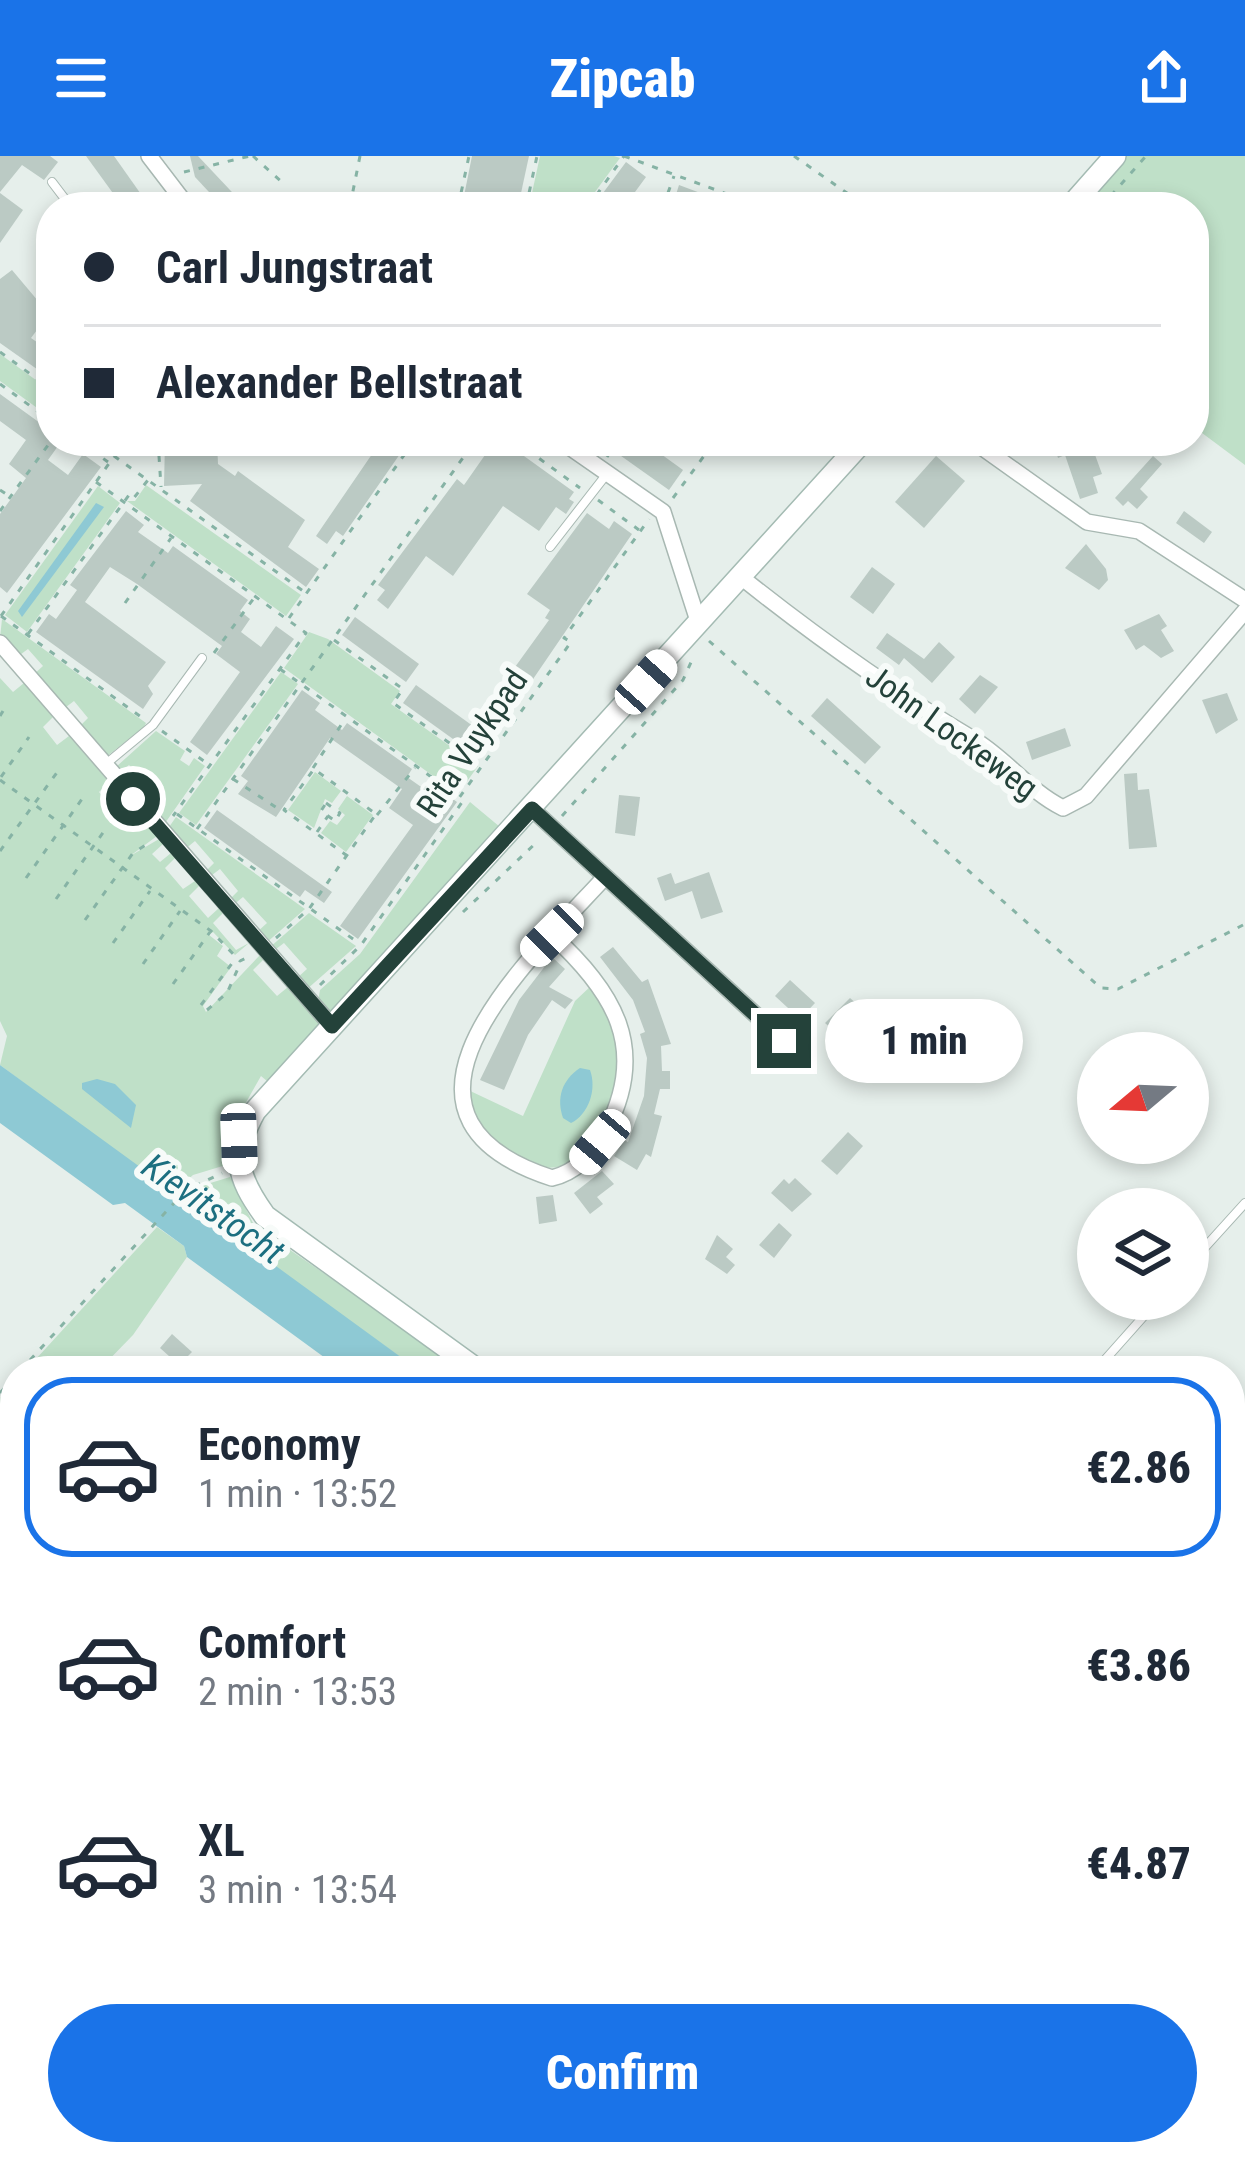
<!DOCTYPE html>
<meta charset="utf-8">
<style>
body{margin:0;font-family:"Roboto Condensed",sans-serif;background:#f6f6f7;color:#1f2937;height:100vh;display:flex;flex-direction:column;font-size:45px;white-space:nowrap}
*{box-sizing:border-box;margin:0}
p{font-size:39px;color:#747a83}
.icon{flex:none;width:66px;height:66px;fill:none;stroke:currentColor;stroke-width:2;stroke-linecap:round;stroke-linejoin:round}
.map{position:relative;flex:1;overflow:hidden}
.side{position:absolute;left:0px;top:1200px;width:1245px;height:810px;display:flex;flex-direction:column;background:#fff;border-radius:48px 48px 0 0;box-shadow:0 6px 18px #0003}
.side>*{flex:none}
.guide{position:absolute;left:36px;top:36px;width:1173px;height:264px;border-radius:48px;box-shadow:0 6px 18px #0003;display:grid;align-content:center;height:264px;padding:0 48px;background:#fff}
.needle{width:78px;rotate:251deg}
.controls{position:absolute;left:1077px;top:876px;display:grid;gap:24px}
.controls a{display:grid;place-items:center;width:132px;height:132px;border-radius:50%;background:#fff;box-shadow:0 6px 18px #0003;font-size:60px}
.end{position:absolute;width:54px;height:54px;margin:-27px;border:15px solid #24423a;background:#fff;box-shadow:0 0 0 6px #fff}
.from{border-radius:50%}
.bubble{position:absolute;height:84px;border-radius:42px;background:#fff;box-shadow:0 6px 18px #0003;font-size:39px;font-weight:800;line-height:84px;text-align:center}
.car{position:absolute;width:36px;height:72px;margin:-36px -18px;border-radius:15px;box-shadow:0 0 9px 3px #0007;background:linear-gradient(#fff 24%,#345 0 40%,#fff 0 76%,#345 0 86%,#fff 0)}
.guide b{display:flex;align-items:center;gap:42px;height:114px;font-size:45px}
.guide b+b{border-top:3px solid #e0e1e3}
.guide i{width:30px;height:30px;background:#1f2937}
ul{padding:21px 0 0;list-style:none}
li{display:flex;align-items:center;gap:36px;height:180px;margin:0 24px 18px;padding:0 24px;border:6px solid transparent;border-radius:48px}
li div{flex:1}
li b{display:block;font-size:45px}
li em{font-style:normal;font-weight:800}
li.selected{border-color:#1a73e8}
li>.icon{width:108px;height:108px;stroke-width:1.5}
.action{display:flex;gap:24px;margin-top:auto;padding:24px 48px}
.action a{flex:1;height:138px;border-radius:72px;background:#1a73e8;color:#fff;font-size:48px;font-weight:800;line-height:138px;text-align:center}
header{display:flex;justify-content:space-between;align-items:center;height:156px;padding:0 48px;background:#1a73e8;color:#fff;font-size:54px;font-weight:800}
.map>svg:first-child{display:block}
.green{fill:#bfe0c8}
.water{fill:#8ec9d4}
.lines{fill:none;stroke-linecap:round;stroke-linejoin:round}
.stream{stroke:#8ec9d4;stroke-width:4.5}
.building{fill:#bbcac4}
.lane-casing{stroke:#a8b8b2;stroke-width:10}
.street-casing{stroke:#a8b8b2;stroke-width:18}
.secondary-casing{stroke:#a4bbb3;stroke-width:24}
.path{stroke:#86b3a5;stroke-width:3;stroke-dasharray:6 9;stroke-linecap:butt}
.lane{stroke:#fff;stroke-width:8}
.street{stroke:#fff;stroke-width:15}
.secondary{stroke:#fff;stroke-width:21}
.route{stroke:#24423a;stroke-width:15}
.labels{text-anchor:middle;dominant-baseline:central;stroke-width:12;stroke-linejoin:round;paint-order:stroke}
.street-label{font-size:33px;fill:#24423a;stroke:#f7fbf9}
.water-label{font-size:36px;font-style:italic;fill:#1c6f80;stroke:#f7fbf9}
</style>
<header><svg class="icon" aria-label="menu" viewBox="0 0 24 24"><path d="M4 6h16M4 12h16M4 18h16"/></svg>Zipcab<svg class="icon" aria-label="share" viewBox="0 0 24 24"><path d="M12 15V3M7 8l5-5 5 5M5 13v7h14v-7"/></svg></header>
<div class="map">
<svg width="1245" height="2010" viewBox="0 0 1245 2010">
<rect width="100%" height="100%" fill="#e6efeb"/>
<g class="green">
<polygon points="540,0 614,0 620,2 584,51 529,51"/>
<polygon points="1121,0 1245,0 1245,309 1194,271 1194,51 1076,51"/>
<polygon points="0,198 51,235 51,262 0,225"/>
<polygon points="146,329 301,439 286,460 127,345 135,345"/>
<polygon points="98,330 120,347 27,476 5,459"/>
<polygon points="2,463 146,567 144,571 106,601 78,572 88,562 74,545 62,554 32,520 43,510 28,493 17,501 0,482"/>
<polygon points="309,476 328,483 400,535 391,548 478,610 458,638 284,512"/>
<polygon points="281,516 298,528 196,669 179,657"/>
<polygon points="0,522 13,536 24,527 53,561 43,571 57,589 69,580 109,626 99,636 121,662 133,653 157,680 130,700 159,683 163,688 152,698 160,706 171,697 175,702 165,712 183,733 195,725 199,730 189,740 208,762 219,752 223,757 213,767 236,794 249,787 235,799 213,776 209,779 223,790 217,800 231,811 203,850 206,856 260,799 264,803 253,814 277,840 288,831 325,874 273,930 261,920 231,973 226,1009 193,1019 172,1038 0,909 7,880 0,865"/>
<polygon points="156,575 185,595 180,604 189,610 194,602 205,610 163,670 142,646 152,635 129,609 118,619 116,611"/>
<polygon points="315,616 341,635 332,647 325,643 314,672 288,654"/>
<polygon points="347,640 373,659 346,696 321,677 330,665 337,669 345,659 338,653"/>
<polygon points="470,646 506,676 333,865 318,846 320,834 360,798"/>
<polygon points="176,661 305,753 265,788 256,777 267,767 243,741 232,750 228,745 238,735 220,713 208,722 204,717 214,707 195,685 184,694 167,674"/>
<polygon points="309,757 356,790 306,834 296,823 307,813 284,787 272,796 269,792"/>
<path d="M 593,828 C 601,844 613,862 617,879 C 631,945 583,1055 506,994 C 478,972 476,967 466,933 L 523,960 L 575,845 Z"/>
<polygon points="230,1021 254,1069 465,1215 420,1215 181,1045 194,1032"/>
<polygon points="157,1071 184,1090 187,1101 133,1179 98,1215 25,1215"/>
<polygon points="15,1226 15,1298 0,1313 0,1242"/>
<polygon points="1230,1852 1245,1863 1245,1982 1230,1971"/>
<polygon points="111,1995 198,1995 214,2010 96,2010"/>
</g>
<g class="water">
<polygon points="96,347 104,351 22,461 18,455"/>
<polygon points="0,909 420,1215 343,1215 187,1101 184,1090 125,1047 113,1049 0,967"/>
<path d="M 580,912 L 590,914 C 597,933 589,958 571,967 L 563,962 C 556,942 562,924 580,912 Z"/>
<polygon points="97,923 115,928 136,949 131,972 82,933 82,927"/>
</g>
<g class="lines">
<g class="stream">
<polyline points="0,1738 15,1753"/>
<polyline points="0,1794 15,1808"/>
<polyline points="310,1995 322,2010"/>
<polyline points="1200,1995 1221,2010"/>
<polyline points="0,1998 15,1982"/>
<path d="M 124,2010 C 146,1993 162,1993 184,2010"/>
</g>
</g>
<g class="building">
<polygon points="0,0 50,0 58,6 44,24 22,9 0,36"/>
<polygon points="86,0 114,0 150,51 123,51"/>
<polygon points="190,0 198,0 246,51 223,51 195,21"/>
<polygon points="472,0 529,0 518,51 463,45"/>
<polygon points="626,6 646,21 624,51 603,51 609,42 603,37"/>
<polygon points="679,29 735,50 735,51 690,51 674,45"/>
<polygon points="0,37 23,54 0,87"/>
<polygon points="12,114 49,158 31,182 51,196 51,223 0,187 0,123"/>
<polygon points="0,238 51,275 51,286 58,290 48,304 68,319 83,298 101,311 7,437 0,431 0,358 26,322 9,308 26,284 0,265"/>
<polygon points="165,285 217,285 218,308 235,320 238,315 305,364 288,391 319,413 306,431 190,345 202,328 164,330"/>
<polygon points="381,285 409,285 343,380 336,375 327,388 316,380"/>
<polygon points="481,285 503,285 574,336 569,343 574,346 566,358 556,351 539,375 503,350 453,420 426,400 388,453 377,444 385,434 378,429 457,323 464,329 485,299 475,293"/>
<polygon points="600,285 643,285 683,314 669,334"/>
<polygon points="1065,285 1090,285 1102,318 1093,321 1098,337 1080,343 1065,299 1058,302 1054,289"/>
<polygon points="936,300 965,325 924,372 895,346"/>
<polygon points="1153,300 1162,308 1140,333 1148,341 1137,353 1128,345 1123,350 1115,342"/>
<polygon points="126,355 144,369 138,376 168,397 173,390 248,444 240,455 250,463 241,476 261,491 276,470 294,483 207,599 190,586 240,516 216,498 222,490 137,428 110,411 85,446 166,506 148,530 153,538 143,553 36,476 49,458 56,463 77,434 70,429"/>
<polygon points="1184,355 1212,376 1204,387 1176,367"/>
<polygon points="587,357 609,373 614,365 632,378 514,551 507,546 501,554 489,547 549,464 545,462 550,454 527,438"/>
<polygon points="1086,388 1106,413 1108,424 1099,434 1065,412"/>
<polygon points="872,411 895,428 873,458 850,441"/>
<polygon points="1159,458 1167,470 1161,474 1174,495 1161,502 1144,489 1136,494 1124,474"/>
<polygon points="355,461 419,508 406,526 342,479"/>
<polygon points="887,477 924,503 939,486 955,501 932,527 904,502 899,509 876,492"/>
<polygon points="980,519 998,531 975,558 959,543"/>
<polygon points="416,529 491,583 478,601 403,547"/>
<polygon points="302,534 320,547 315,554 342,574 347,567 412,613 407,621 434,640 439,633 457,646 358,783 340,770 413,669 389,652 402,633 330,582 276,661 238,638 248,625 241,620"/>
<polygon points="1227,537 1238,564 1216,578 1202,544"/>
<polygon points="827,542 881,591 865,608 811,560"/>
<polygon points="1065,572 1071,590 1032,604 1026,586"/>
<polygon points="1137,617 1138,634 1149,633 1157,691 1129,693 1124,618"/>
<polygon points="619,639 640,641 635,680 615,677"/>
<polygon points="217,654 332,736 324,747 305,734 300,741 204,672"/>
<polygon points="709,716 723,756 701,763 692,735 665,745 657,722 671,717 675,728"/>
<polygon points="613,791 642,826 648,823 671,888 661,890 662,915 670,915 670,933 660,933 654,958 662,960 651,1001 646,998 637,1014 614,1000 624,984 628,986 644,940 647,902 640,878 645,876 633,844 600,801"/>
<polygon points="552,801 565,813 549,831 573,844 565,853 552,844 528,879 504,934 480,924 519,844"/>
<polygon points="790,824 815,847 800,863 775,840"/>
<polygon points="850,842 859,850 853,857 858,862 841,881 825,867"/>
<polygon points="848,976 863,990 837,1019 821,1005"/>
<polygon points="602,1015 614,1028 597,1041 603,1048 590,1058 574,1037"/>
<polygon points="795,1022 812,1038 792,1056 771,1037 784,1023 789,1028"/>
<polygon points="553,1039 557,1065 539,1068 536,1041"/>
<polygon points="779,1067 792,1079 774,1102 759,1089"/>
<polygon points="717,1079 733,1093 726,1101 735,1109 727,1118 705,1103"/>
<polygon points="172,1178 192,1196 179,1209 160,1192"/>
</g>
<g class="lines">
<g class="lane-casing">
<g id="lane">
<polyline points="52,26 71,51"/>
<polyline points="550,391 606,319"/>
<polyline points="107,607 153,569 202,502"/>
<polyline points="1188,1110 1245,1047"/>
<polyline points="1095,1215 1159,1143"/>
<polyline points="1230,1401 1245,1403"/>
<polyline points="1230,1981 1245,1992"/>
</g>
</g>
<g class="street-casing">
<g id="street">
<polyline points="149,0 188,51"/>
<polyline points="561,285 663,356 699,468"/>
<polyline points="973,285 1087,366 1139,375 1245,444"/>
<path d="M 741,421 C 816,481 894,536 976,585 C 1008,605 1029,635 1063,652 L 1086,640 L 1245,455"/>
<polyline points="0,487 332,870"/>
<polyline points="532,653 784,885"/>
<path d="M 552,779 C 614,836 649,892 606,974 C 594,997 577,1016 552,1022 C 358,959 528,805 605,721"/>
<polyline points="0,1599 15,1583"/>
<polyline points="0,1771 15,1784"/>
</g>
</g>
<g class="secondary-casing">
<g id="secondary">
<polyline points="1070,51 1115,0"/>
<path d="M 479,1215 L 265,1060 C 236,1020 231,998 255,955 L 863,285"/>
<polyline points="223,1995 238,2010"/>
<polyline points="266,1995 282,2010"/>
<polyline points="24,2010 38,1995"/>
<polyline points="70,2010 83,1995"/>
</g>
</g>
<g class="path">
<polyline points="253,0 284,28"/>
<polyline points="624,0 762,51"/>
<polyline points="794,0 867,51"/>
<polyline points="184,16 250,0"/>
<polyline points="350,50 360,0"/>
<polyline points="458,51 469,0"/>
<polyline points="526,51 537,0"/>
<polyline points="588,51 624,0"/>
<polyline points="663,51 674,20"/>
<polyline points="1101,51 1146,0"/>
<polyline points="0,196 51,233"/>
<polyline points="0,228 51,265"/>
<polyline points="79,285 108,306"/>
<polyline points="158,285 161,331"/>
<polyline points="515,285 580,332"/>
<polyline points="114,300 306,437"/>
<polyline points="607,301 618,285"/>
<polyline points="96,326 306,477 173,660"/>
<polyline points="0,334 9,340"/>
<polyline points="673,342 715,285"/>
<polyline points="598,344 639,374"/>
<polyline points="0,355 51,285"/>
<polyline points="125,447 171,382"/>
<polyline points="1,460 144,563"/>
<polyline points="1,460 125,285"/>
<polyline points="289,462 414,285"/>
<polyline points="28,478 129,339 133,343 148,324"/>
<polyline points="334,484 403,533 393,547 479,608"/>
<polyline points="709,485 1101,832 1118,833 1245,768"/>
<polyline points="214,497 254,442"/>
<polyline points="280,513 458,640"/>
<polyline points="0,560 3,555"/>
<polyline points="162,575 208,608"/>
<polyline points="313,612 345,563"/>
<polyline points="1,621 29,581"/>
<polyline points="233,623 283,656"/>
<polyline points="0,624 211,775 240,805 248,801"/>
<polygon points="326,647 340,657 335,665 321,655"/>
<polyline points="177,658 360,788"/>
<polyline points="377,659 415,612"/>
<polyline points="562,660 683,524 693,502"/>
<polyline points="197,673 475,285"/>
<polyline points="317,676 328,660"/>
<polyline points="0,695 58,615"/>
<polyline points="26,722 82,643"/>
<polyline points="56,743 107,671"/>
<polyline points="463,756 539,684"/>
<polyline points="85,764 133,697 152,685"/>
<polyline points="276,782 309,753 376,658 314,613 284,654 346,699"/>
<polyline points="113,787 150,735"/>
<polyline points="143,808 180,755"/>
<polyline points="173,828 210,776"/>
<polyline points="320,829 361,789 463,645 459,642 571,486 564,482 649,363"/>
<polyline points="201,849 236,802"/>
<polyline points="207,854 227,837 240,808"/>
<polyline points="20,1215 185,1035 222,1017"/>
<polyline points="0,1237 15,1221"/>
<polyline points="1230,1755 1245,1766"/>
</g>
<use href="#lane" class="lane"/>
<use href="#street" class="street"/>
<use href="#secondary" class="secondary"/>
</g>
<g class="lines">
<polyline class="route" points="133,643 332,870 532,653 784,885"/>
</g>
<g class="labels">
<g class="street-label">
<text transform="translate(952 576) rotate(36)">John Lockeweg</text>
<text transform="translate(472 587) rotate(-56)">Rita Vuykpad</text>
</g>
<g class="water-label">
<text transform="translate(213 1053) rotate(35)">Kievitstocht</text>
</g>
</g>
</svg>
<div class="controls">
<a><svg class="needle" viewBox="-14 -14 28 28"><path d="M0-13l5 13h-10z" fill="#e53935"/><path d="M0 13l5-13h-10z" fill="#747a83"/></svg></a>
<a><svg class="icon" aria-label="layers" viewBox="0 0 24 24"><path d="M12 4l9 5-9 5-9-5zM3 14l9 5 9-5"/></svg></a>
</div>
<i class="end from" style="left:133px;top:643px"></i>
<i class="end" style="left:784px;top:885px"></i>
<div class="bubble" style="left:825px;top:843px;width:198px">1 min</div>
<i class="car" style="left:646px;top:526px;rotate:42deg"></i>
<i class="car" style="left:552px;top:779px;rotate:225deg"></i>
<i class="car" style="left:239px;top:983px;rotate:178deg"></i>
<i class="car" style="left:600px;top:986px;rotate:220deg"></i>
<div class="guide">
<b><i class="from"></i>Carl Jungstraat</b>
<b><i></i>Alexander Bellstraat</b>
</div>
<section class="side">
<ul>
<li class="selected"><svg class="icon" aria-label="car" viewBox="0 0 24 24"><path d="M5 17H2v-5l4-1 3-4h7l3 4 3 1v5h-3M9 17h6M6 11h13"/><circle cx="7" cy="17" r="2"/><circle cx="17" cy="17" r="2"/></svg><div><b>Economy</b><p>1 min · 13:52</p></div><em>€2.86</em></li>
<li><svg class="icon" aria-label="car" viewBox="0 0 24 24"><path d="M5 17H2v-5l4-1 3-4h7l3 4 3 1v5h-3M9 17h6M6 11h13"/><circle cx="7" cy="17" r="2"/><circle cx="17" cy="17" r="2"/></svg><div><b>Comfort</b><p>2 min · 13:53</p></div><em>€3.86</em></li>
<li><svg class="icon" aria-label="car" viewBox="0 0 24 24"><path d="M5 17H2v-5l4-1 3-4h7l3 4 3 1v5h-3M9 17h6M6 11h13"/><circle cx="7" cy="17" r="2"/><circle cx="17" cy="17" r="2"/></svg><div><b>XL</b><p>3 min · 13:54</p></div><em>€4.87</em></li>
</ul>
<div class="action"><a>Confirm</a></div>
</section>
</div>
